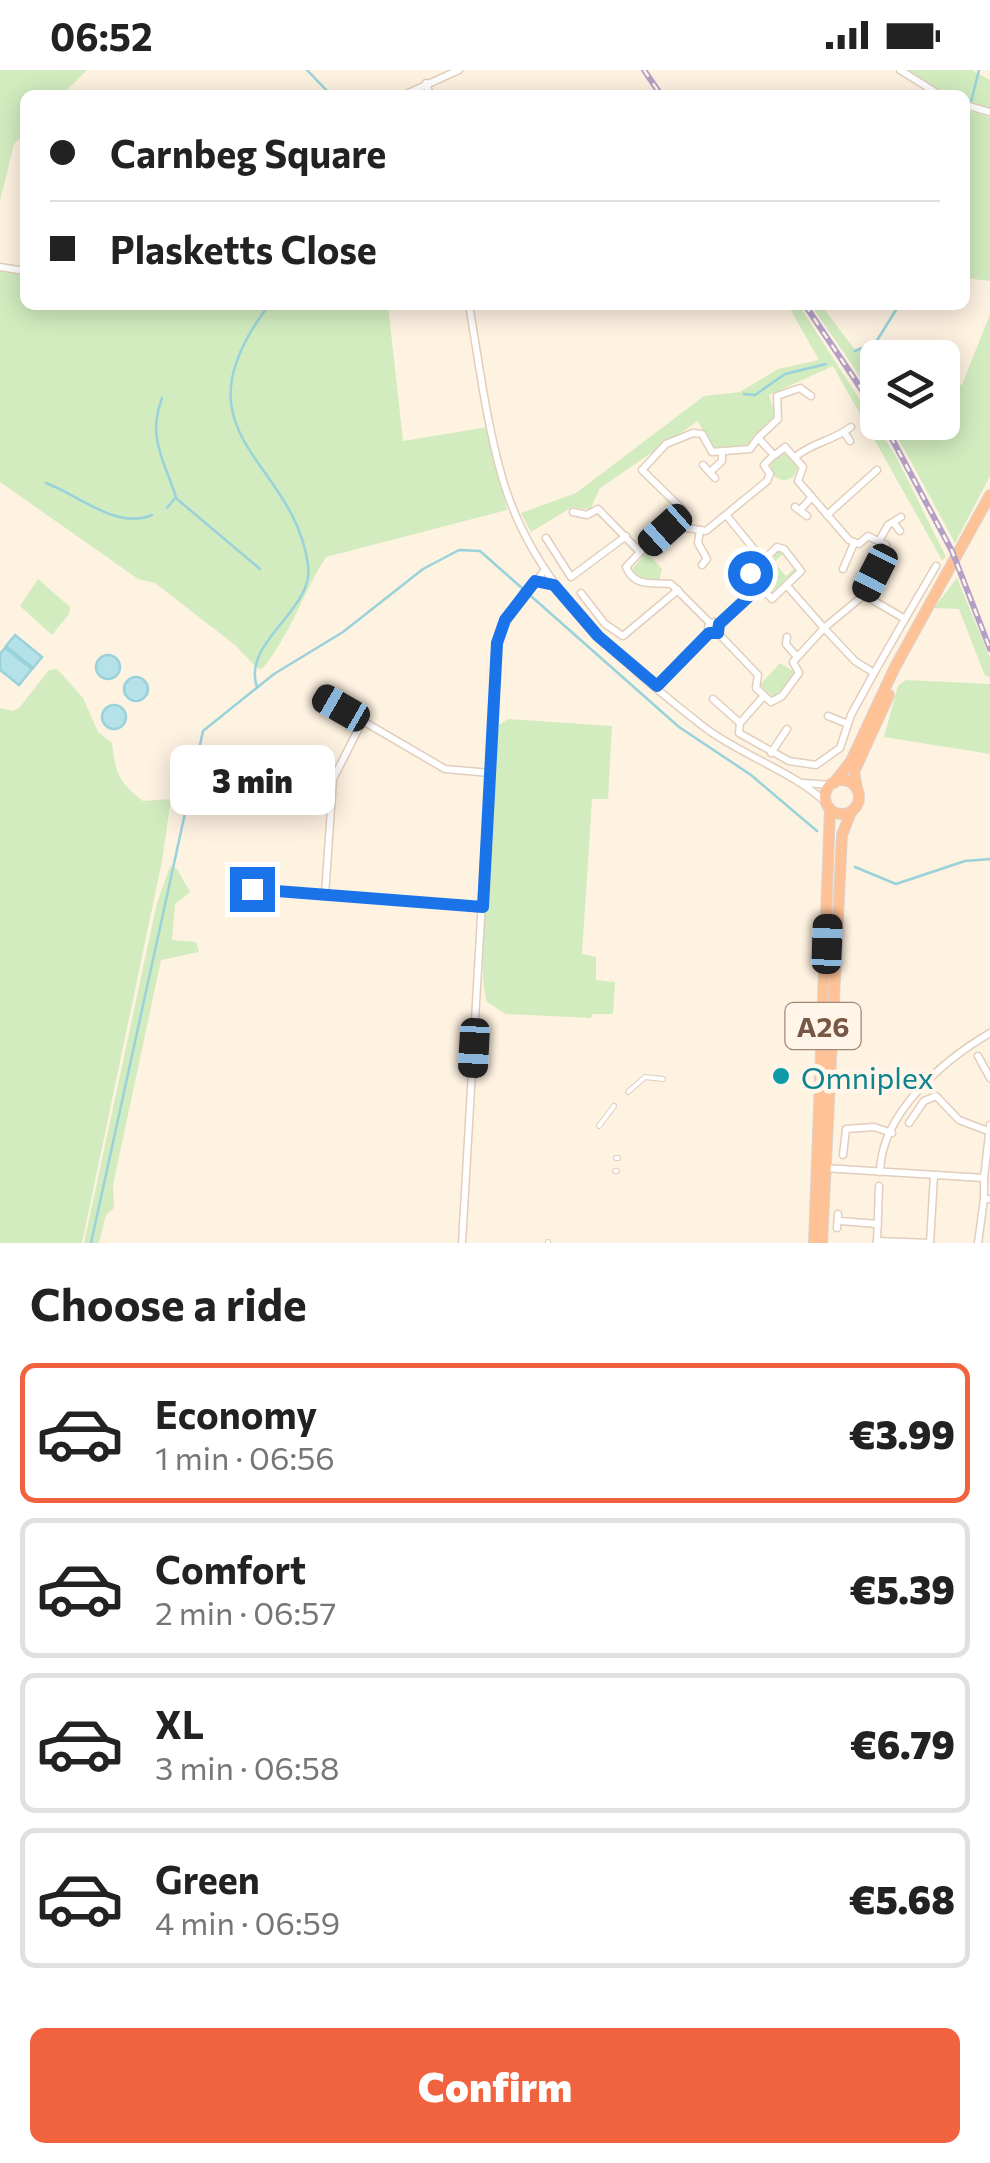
<!DOCTYPE html>
<meta charset="utf-8">
<style>
body{margin:0;font-family:Commissioner,sans-serif;background:#f6f6f6;color:#222;height:100vh;display:flex;flex-direction:column;font-size:38px;white-space:nowrap}
*{box-sizing:border-box;margin:0}
p{font-size:32px;color:#767676}
.icon{flex:none;width:55px;height:55px;fill:none;stroke:currentColor;stroke-width:2;stroke-linecap:round;stroke-linejoin:round}
.map{position:relative;height:1173px;overflow:hidden}
.details{display:flex;flex-direction:column;background:#fff;flex:1}
.details>*{flex:none}
.banner{position:absolute;left:20px;top:20px;width:950px;height:220px;border-radius:15px;box-shadow:0 5px 25px #0003;display:grid;align-content:center;height:220px;padding:0 30px;background:#fff}
.tools{position:absolute;left:860px;top:270px;display:grid;gap:20px}
.tools a{display:grid;place-items:center;width:100px;height:100px;border-radius:15px;background:#fff;box-shadow:0 5px 25px #0003;font-size:50px}
.end{position:absolute;width:45px;height:45px;margin:-22px;border:12px solid #1a73e8;background:#fff;box-shadow:0 0 0 5px #fff}
.from{border-radius:50%}
.bubble{position:absolute;height:70px;border-radius:15px;background:#fff;box-shadow:0 5px 25px #0003;font-size:32px;font-weight:800;line-height:70px;text-align:center}
.car{position:absolute;width:30px;height:60px;margin:-30px -15px;border-radius:12px;box-shadow:0 0 8px 2px #0007;background:linear-gradient(#222 24%,#8ab4d8 0 40%,#222 0 76%,#8ab4d8 0 86%,#222 0)}
.banner b{display:flex;align-items:center;gap:35px;height:95px;font-size:38px}
.banner b+b{border-top:2px solid #e0e0e0}
.banner i{width:25px;height:25px;background:#222}
ul{padding:0;list-style:none}
li{display:flex;align-items:center;gap:30px;height:140px;margin:0 20px 15px;padding:0 10px;border:5px solid #e0e0e0;border-radius:15px}
li div{flex:1}
li b{display:block;font-size:38px}
li em{font-style:normal;font-weight:800}
li.on{border-color:#f0633e}
li>.icon{width:90px;height:90px;stroke-width:1.5}
h2{padding:0 30px;font-size:45px;line-height:120px}
.cta{display:flex;gap:20px;margin-top:auto;padding:20px 30px}
.cta a{flex:1;height:115px;border-radius:15px;background:#f0633e;color:#fff;font-size:40px;font-weight:800;line-height:115px;text-align:center}
.status{display:flex;justify-content:space-between;align-items:center;height:70px;padding:0 50px;background:#fff;direction:ltr}
.status svg{height:28px;fill:currentColor}
.map>svg:first-child{display:block}
.green{fill:#d2ecbf}
.water{fill:#b5e2e8;stroke:#9ad2db;stroke-width:2.5}
.lines{fill:none;stroke-linecap:round;stroke-linejoin:round}
.stream{stroke:#9ad2db;stroke-width:2.5}
.pedestrian-casing{stroke:#e2cebd;stroke-width:6}
.minor-casing{stroke:#e2cebd;stroke-width:9}
.trunk-casing{stroke:#dcd3cf;stroke-width:12}
.pedestrian{stroke:#fff;stroke-width:4}
.minor{stroke:#fff;stroke-width:6}
.trunk{stroke:#fec296;stroke-width:10}
.rail-casing{stroke:#b4a0c7;stroke-width:6}
.rail{stroke:#fff6e9;stroke-width:2.5;stroke-dasharray:8;stroke-linecap:butt}
.route{stroke:#1a73e8;stroke-width:12}
.culture-dot{fill:#0f9aa8;stroke:#fff6e9;stroke-width:4}
.labels{text-anchor:middle;dominant-baseline:central;stroke-width:9;stroke-linejoin:round;paint-order:stroke}
.shield{fill:#fff6e9;stroke:#a08777;stroke-width:2.5}
.shield-label{font-size:28px;font-weight:bold;fill:#775746}
.culture-label{font-size:30px;fill:#0d838f;stroke:#fff6e9;text-anchor:start}
</style>
<div class="status"><b>06:52</b><svg viewBox="0 0 49 12"><path d="M0 12V9h3v3zM5 12V6h3v6zM10 12V3h3v9zM15 12V0h3v12zM26 1h20v11H26zM47 4h2v5h-2z"/></svg></div>
<div class="map">
<svg width="990" height="1173" viewBox="0 0 990 1173">
<rect width="100%" height="100%" fill="#fef2e1"/>
<g class="green">
<polygon points="0,0 87,0 62,25 25,25 25,63 14,74 0,131"/>
<polygon points="904,0 972,0 990,10 990,39 965,32 965,25 946,25"/>
<polygon points="965,40 990,47 990,211 965,208"/>
<path d="M 0,199 L 25,204 L 25,235 L 388,235 L 403,371 L 488,357 L 507,440 L 326,487 C 302,524 290,566 262,599 L 257,598 L 235,575 L 155,513 L 138,509 L 0,412 Z"/>
<polygon points="788,235 799,235 897,388 946,487 942,490 833,296 769,325 775,345 748,376 713,379 698,351 600,418 590,440 572,437 531,462 521,443 576,423 704,326 740,322 778,299 819,290"/>
<polygon points="811,235 821,235 855,280 874,273 883,287 878,288 877,331"/>
<polygon points="990,244 990,406 955,473 890,353 942,352 943,310 962,315"/>
<circle cx="784" cy="397" r="13"/>
<polygon points="779,479 783,484 774,492 786,506 795,498 798,502 771,523 755,502"/>
<polygon points="646,482 662,499 659,511 645,510 631,501"/>
<polygon points="957,508 990,588 990,607 985,606 959,539 934,538"/>
<polygon points="38,509 70,537 69,544 52,565 20,536"/>
<polygon points="780,593 796,603 775,629 760,615"/>
<path d="M 57,599 L 83,628 L 98,662 L 112,673 C 115,702 119,713 143,731 L 171,729 L 162,791 L 82,1173 L 0,1173 L 0,638 L 12,641 L 19,638 L 49,600 Z"/>
<polygon points="906,610 990,614 990,684 884,667 898,616"/>
<path d="M 508,649 L 612,656 L 608,729 L 592,729 L 582,884 L 596,887 L 596,910 L 615,912 L 613,944 L 592,944 L 591,948 L 506,944 L 487,932 C 474,896 491,702 499,655 Z"/>
<polygon points="170,796 177,799 190,822 175,834 172,870 196,872 199,882 161,890 113,1115 114,1138 106,1145 99,1173 84,1173 157,833"/>
</g>
<g class="water">
<polygon points="15,565 42,587 33,598 6,576"/>
<polygon points="5,578 32,599 19,615 0,600 0,584"/>
<circle cx="108" cy="597" r="12"/>
<circle cx="136" cy="619" r="12"/>
<circle cx="114" cy="647" r="12"/>
</g>
<g class="lines">
<g class="stream">
<polyline points="307,0 331,25"/>
<polyline points="971,32 979,0"/>
<polyline points="855,281 876,272 899,235"/>
<polyline points="744,324 755,325 785,304 826,294"/>
<path d="M 162,328 C 147,368 164,390 176,427 L 167,438"/>
<path d="M 46,413 C 79,425 116,460 152,445"/>
<polyline points="177,429 260,499"/>
<path d="M 257,617 C 241,572 315,540 308,495 C 294,388 169,366 269,235"/>
<polyline points="855,797 896,814 965,791 990,789"/>
<polyline points="91,1173 203,661 274,604 343,562 423,499 459,480 480,481 679,657 751,705 817,761"/>
</g>
<g class="pedestrian-casing">
<g id="pedestrian">
<polyline points="628,1022 645,1007 663,1009"/>
<polyline points="599,1056 614,1036"/>
<polyline points="616,1088 618,1088"/>
<polyline points="615,1101 617,1101"/>
<polyline points="548,1173 548,1172"/>
</g>
</g>
<g class="minor-casing">
<g id="minor">
<polyline points="900,0 940,25"/>
<polyline points="426,13 430,25"/>
<polyline points="404,25 459,0"/>
<polyline points="965,35 990,42"/>
<polyline points="0,197 25,201"/>
<path d="M 469,235 C 479,292 486,351 502,407 C 533,516 617,589 704,657 C 742,686 795,702 826,733"/>
<polyline points="844,362 850,371"/>
<polygon points="693,363 702,364 712,382 750,379 758,368 774,385 764,395 770,404 767,411 706,461 682,457 683,440 642,400 666,374"/>
<polyline points="758,368 778,349 777,326 800,318 811,326"/>
<polyline points="775,385 785,377 803,397 798,411 849,470 859,474 868,466 886,475 864,525 905,549 936,496"/>
<path d="M 795,387 C 815,371 831,372 851,357"/>
<polyline points="703,395 715,408"/>
<polyline points="710,402 722,391 722,381"/>
<polyline points="795,437 807,446"/>
<polyline points="801,439 812,427"/>
<path d="M 573,442 L 587,445 L 598,439 L 640,482 L 626,497 C 635,518 652,512 671,514 L 710,553"/>
<polyline points="827,445 877,400"/>
<polyline points="727,446 762,489"/>
<polyline points="893,452 900,461"/>
<polyline points="700,460 698,473 707,489 702,495"/>
<polyline points="546,468 571,507 626,466"/>
<polyline points="879,471 888,455 901,447"/>
<polygon points="777,477 784,479 801,501 772,529 749,504"/>
<polyline points="640,482 667,458 682,457"/>
<polyline points="843,499 854,473"/>
<polyline points="788,517 824,558 864,525"/>
<polyline points="581,523 605,554 623,566 678,520"/>
<circle cx="714" cy="558" r="6"/>
<polyline points="719,554 758,518"/>
<polyline points="718,563 758,605 756,618 771,632 782,626 799,603 793,592 824,558 855,591 874,603 851,645 840,678 816,695 789,691 739,663 740,653 763,627"/>
<polyline points="787,567 786,574 797,587"/>
<polyline points="874,603 905,549"/>
<polyline points="657,616 709,563"/>
<polyline points="320,626 445,699 490,703"/>
<polyline points="713,629 740,653"/>
<polyline points="828,646 848,654"/>
<polyline points="771,683 787,659"/>
<polyline points="804,713 831,715"/>
<polyline points="252,819 483,837"/>
<polyline points="325,825 333,709 363,650"/>
<polyline points="978,986 990,1008"/>
<polyline points="909,1053 924,1031 936,1026 959,1050 988,1061"/>
<polyline points="843,1085 846,1059 874,1057 892,1063"/>
<polyline points="824,1098 984,1108 990,1055"/>
<path d="M 880,1102 C 881,1043 944,990 990,963"/>
<polyline points="984,1108 984,1129 990,1129"/>
<polyline points="840,1151 878,1154"/>
<polyline points="837,1158 838,1144"/>
<polyline points="877,1171 930,1173"/>
<polyline points="462,1173 497,573 505,550 544,501"/>
<polyline points="877,1173 879,1116"/>
<polyline points="930,1173 934,1105"/>
<polyline points="978,1173 984,1129"/>
</g>
</g>
<g class="trunk-casing">
<g id="trunk">
<circle cx="842" cy="727" r="17"/>
<polyline points="834,713 851,691 895,597 990,425"/>
<polyline points="857,719 854,702 889,625"/>
<polyline points="814,1173 830,739"/>
<polyline points="822,1173 842,765 851,742"/>
</g>
</g>
<use href="#pedestrian" class="pedestrian"/>
<use href="#minor" class="minor"/>
<use href="#trunk" class="trunk"/>
<g class="rail-casing">
<g id="rail">
<polyline points="644,0 661,25"/>
<polyline points="805,235 878,344"/>
<polyline points="883,352 952,481 990,579"/>
</g>
</g>
<use href="#rail" class="rail"/>
</g>
<g class="lines">
<polyline class="route" points="252,819 483,837 497,573 505,550 532,515 535,511 554,515 598,566 657,616 709,563 718,563 719,554 758,518 750,503"/>
</g>
<circle class="culture-dot" cx="781" cy="1006" r="10"/>
<g class="labels">
<rect class="shield" x="785.5" y="933" width="75" height="46" rx="8"/>
<g class="shield-label">
<text x="823" y="956">A26</text>
</g>
<g class="culture-label">
<text x="801" y="1006">Omniplex</text>
</g>
</g>
</svg>
<div class="tools">
<a><svg class="icon" aria-label="layers" viewBox="0 0 24 24"><path d="M12 4l9 5-9 5-9-5zM3 14l9 5 9-5"/></svg></a>
</div>
<i class="end from" style="left:750px;top:503px"></i>
<i class="end" style="left:252px;top:819px"></i>
<div class="bubble" style="left:170px;top:675px;width:165px">3 min</div>
<i class="car" style="left:665px;top:460px;rotate:228deg"></i>
<i class="car" style="left:875px;top:503px;rotate:207deg"></i>
<i class="car" style="left:341px;top:638px;rotate:300deg"></i>
<i class="car" style="left:827px;top:874px;rotate:2deg"></i>
<i class="car" style="left:474px;top:978px;rotate:183deg"></i>
<div class="banner">
<b><i class="from"></i>Carnbeg Square</b>
<b><i></i>Plasketts Close</b>
</div>
</div>
<section class="details">
<h2>Choose a ride</h2>
<ul>
<li class="on"><svg class="icon" aria-label="car" viewBox="0 0 24 24"><path d="M5 17H2v-5l4-1 3-4h7l3 4 3 1v5h-3M9 17h6M6 11h13"/><circle cx="7" cy="17" r="2"/><circle cx="17" cy="17" r="2"/></svg><div><b>Economy</b><p>1 min · 06:56</p></div><em>€3.99</em></li>
<li><svg class="icon" aria-label="car" viewBox="0 0 24 24"><path d="M5 17H2v-5l4-1 3-4h7l3 4 3 1v5h-3M9 17h6M6 11h13"/><circle cx="7" cy="17" r="2"/><circle cx="17" cy="17" r="2"/></svg><div><b>Comfort</b><p>2 min · 06:57</p></div><em>€5.39</em></li>
<li><svg class="icon" aria-label="car" viewBox="0 0 24 24"><path d="M5 17H2v-5l4-1 3-4h7l3 4 3 1v5h-3M9 17h6M6 11h13"/><circle cx="7" cy="17" r="2"/><circle cx="17" cy="17" r="2"/></svg><div><b>XL</b><p>3 min · 06:58</p></div><em>€6.79</em></li>
<li><svg class="icon" aria-label="car" viewBox="0 0 24 24"><path d="M5 17H2v-5l4-1 3-4h7l3 4 3 1v5h-3M9 17h6M6 11h13"/><circle cx="7" cy="17" r="2"/><circle cx="17" cy="17" r="2"/></svg><div><b>Green</b><p>4 min · 06:59</p></div><em>€5.68</em></li>
</ul>
<div class="cta"><a>Confirm</a></div>
</section>
